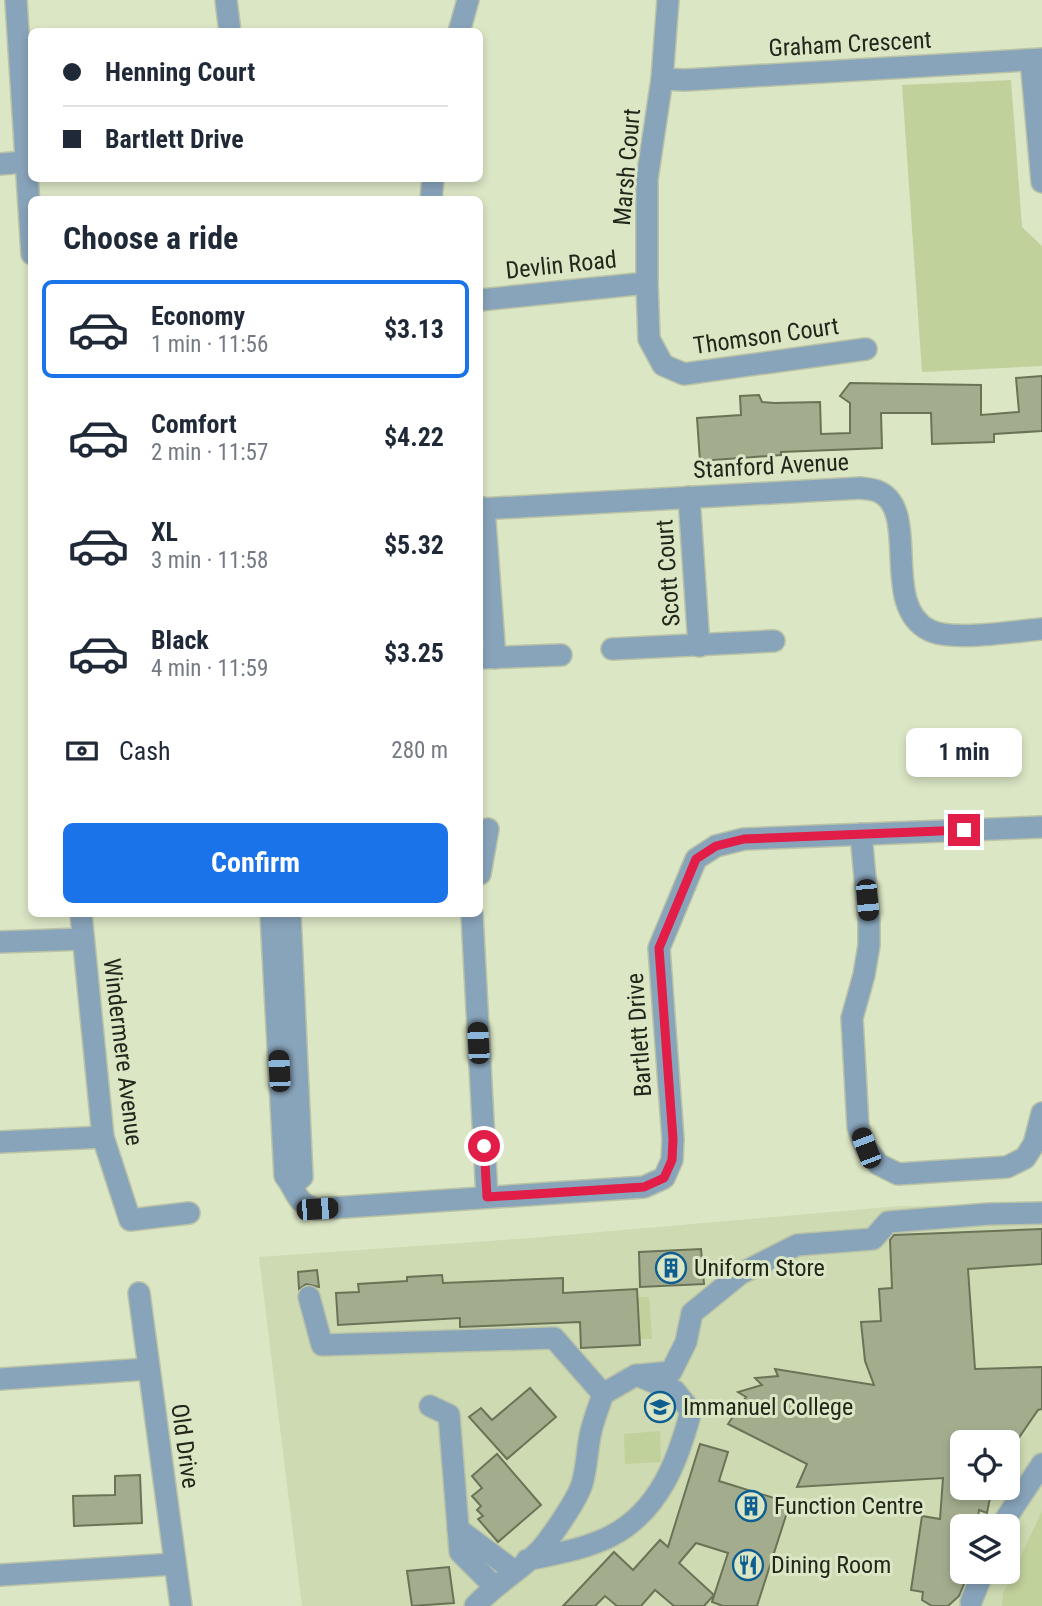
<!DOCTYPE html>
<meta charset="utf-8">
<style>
body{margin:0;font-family:"Roboto Condensed",sans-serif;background:#f6f6f7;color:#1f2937;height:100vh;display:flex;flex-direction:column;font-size:26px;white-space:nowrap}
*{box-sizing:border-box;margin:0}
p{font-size:23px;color:#747a83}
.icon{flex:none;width:38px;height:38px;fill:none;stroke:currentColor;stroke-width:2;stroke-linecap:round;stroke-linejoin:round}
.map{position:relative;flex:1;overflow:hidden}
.sheet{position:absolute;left:28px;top:196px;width:455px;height:721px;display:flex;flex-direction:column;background:#fff;border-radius:10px;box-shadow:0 4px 10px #0003}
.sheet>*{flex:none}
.top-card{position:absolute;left:28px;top:28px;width:455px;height:154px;border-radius:10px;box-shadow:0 4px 10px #0003;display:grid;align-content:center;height:154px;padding:0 35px;background:#fff}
.tools{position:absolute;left:950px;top:1430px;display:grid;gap:14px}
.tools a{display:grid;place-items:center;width:70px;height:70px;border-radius:10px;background:#fff;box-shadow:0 4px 10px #0003;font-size:35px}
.end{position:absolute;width:32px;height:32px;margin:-16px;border:9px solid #e11d48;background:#fff;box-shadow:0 0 0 4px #fff}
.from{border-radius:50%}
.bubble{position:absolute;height:49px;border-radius:10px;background:#fff;box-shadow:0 4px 10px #0003;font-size:23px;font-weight:700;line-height:49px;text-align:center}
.car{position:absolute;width:21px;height:42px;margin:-21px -10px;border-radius:9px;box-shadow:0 0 5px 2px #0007;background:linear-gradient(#222 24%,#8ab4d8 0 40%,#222 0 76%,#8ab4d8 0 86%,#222 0)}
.top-card b{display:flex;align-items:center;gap:24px;height:66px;font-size:26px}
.top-card b+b{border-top:2px solid #e0e1e3}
.top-card i{width:18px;height:18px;background:#1f2937}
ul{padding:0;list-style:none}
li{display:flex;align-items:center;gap:21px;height:98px;margin:0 14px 10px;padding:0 21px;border:4px solid transparent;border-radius:10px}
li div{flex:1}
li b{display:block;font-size:26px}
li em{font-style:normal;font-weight:700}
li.active{border-color:#1a73e8}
li>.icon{width:63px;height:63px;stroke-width:1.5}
h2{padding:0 35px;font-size:32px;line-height:84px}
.pay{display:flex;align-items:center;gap:18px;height:77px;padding:0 35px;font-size:26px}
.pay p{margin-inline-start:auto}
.primary-button{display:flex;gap:14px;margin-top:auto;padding:14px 35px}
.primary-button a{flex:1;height:80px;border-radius:10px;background:#1a73e8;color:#fff;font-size:28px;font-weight:700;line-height:80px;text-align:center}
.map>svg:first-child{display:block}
.built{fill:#cddab2;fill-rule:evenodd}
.green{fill:#c1d19c}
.building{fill:#a3ad8e;stroke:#6a7356;stroke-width:2}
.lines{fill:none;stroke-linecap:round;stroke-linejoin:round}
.minor-casing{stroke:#bac3a6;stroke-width:24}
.minor{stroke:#88a4bb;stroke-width:21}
.route{stroke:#e11d48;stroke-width:9}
.labels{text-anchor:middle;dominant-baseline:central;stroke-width:6;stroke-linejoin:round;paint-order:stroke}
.street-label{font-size:24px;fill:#23261a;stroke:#dbe6c5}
.poi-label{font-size:24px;fill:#23261a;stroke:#dbe6c5;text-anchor:start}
</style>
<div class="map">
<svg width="1042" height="1606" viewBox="0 0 1042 1606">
<rect width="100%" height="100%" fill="#dbe6c5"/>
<path class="built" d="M 1042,1205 L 1042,1606 L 302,1606 L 259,1257 L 531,1238 L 900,1206 ZM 962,1442 L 1008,1442 L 1008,1488 L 962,1488 ZM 962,1526 L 1008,1526 L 1008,1572 L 962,1572 Z"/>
<g class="green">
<polygon points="1011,80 1022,227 1042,246 1042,366 922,372 902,85"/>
<polygon points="638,1297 649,1297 652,1339 640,1339"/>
<polygon points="660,1431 661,1462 625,1464 624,1434"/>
<polygon points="1042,1511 1042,1606 1002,1606 1003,1594"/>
</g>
<g class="building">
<polygon points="1042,376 1042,431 994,434 994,442 932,444 931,413 881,413 882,448 781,452 781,455 700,461 697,418 741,415 740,396 759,395 762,402 774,403 820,402 821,434 850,433 850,403 840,396 850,383 981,385 981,415 1019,412 1016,378"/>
<polygon points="1042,1229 1042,1264 968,1269 975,1369 1042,1367 1042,1409 1038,1410 1016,1442 962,1442 962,1488 992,1488 987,1513 979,1510 977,1526 962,1526 962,1572 969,1572 959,1596 948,1606 932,1606 922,1600 923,1592 911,1590 922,1516 940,1519 943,1478 797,1487 807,1464 728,1424 746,1397 738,1392 762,1385 755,1378 778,1376 775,1369 874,1385 865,1361 861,1322 881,1321 879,1289 892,1288 890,1240 894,1235"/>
<polygon points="701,1249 704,1284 640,1287 639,1252"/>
<polygon points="317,1270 319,1287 306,1284 299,1289 298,1272"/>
<polygon points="442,1275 443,1283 563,1278 563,1293 637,1289 640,1345 581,1348 580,1322 460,1327 460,1318 338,1325 336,1293 359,1292 358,1284 407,1281 407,1277"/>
<polygon points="530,1388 556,1417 507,1459 469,1417 481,1408 492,1420"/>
<polygon points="700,1444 728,1452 719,1481 790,1503 757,1606 723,1606 712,1602 728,1553 696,1543 679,1563 714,1595 704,1606 674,1606 655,1590 641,1606 617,1606 605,1596 595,1606 563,1606 614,1552 633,1570 660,1540 668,1547"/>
<polygon points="497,1454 541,1505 498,1542 478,1519 483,1516 477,1510 481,1506 472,1496 482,1488 472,1476"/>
<polygon points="140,1475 142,1523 74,1526 73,1496 115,1495 115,1476"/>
<polygon points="449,1567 454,1603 412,1606 407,1571"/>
</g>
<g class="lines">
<g class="minor-casing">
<g id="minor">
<polyline points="16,0 32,254"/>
<polyline points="226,0 230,32"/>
<polyline points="668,0 662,79 647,179 647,283 649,339 663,365 684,374 866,349"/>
<polyline points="459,32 468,0"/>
<polyline points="1031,60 1042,182"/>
<polyline points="662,79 685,80 1042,59"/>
<polyline points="0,164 25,162"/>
<polyline points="431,200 433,178"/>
<polyline points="480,300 647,283"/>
<polyline points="689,497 699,646"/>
<polyline points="484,508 495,658"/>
<path d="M 480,509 L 861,488 C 866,489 873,489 877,491 C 922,508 879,605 929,630 C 951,642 1016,631 1042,629"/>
<polyline points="612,649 774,641"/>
<polyline points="480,658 561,655"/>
<polyline points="861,834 869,921 869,945 864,975 852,1018 858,1127 866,1148 878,1164 898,1174 1007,1167 1025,1158 1034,1144 1042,1113"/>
<polyline points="480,874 488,829"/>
<polyline points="81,914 103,1137 130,1220 189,1213"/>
<path d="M 271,914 L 285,1176 C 298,1192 294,1202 316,1209 L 644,1187 L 664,1178 L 672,1160 L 673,1139 L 659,948 L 696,859 L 716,846 L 744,839 L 1042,827"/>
<polyline points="290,914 302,1177 292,1185"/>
<polyline points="472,914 487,1197"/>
<polyline points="0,942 83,939"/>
<polyline points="0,1142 103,1137"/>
<polyline points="139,1293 181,1606"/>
<polyline points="309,1297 322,1345 554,1338 603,1394"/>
<polyline points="639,1375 671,1372 686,1342 692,1313 740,1274 797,1245 873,1239 888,1222 989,1214 1042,1213"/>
<polyline points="0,1379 148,1369"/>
<polyline points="430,1406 449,1415 460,1552 495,1587"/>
<polyline points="1001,1526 1042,1464"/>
<polyline points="458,1529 514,1571"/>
<polyline points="0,1575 175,1564"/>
<polyline points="971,1602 983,1572"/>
<path d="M 475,1606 C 495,1584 521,1570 541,1549 C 552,1536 577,1500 582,1484 C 587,1468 587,1448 591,1431 C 594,1419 599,1406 603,1394 L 636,1375 L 675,1391 L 691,1411 C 678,1461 659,1511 611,1536 C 586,1549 554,1554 527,1560"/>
</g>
</g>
<use href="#minor" class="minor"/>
</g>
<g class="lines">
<polyline class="route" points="484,1146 487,1197 644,1187 664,1178 672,1160 673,1139 659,948 696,859 716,846 744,839 964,830"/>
</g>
<defs>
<g id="building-ring" transform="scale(1.575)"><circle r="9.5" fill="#dbe6c5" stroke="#0e5e91" stroke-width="1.5"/><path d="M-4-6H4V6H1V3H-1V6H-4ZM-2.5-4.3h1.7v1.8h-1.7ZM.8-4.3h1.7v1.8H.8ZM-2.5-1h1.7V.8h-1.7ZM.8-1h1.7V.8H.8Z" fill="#0e5e91"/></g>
<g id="school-ring" transform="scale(1.575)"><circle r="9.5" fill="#dbe6c5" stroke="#0e5e91" stroke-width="1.5"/><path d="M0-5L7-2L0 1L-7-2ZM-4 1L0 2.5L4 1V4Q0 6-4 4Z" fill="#0e5e91"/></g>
<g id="restaurant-ring" transform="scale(1.575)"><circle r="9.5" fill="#dbe6c5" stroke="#0e5e91" stroke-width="1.5"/><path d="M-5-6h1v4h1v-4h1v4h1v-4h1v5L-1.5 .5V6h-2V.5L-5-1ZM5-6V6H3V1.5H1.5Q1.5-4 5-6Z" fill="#0e5e91"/></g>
</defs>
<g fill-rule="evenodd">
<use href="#building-ring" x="671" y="1268"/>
<use href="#school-ring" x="660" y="1407"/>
<use href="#building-ring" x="751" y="1506"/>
<use href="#restaurant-ring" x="748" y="1565"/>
</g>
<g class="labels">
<g class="street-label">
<text transform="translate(850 44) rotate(-3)">Graham Crescent</text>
<text transform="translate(627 167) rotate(-85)">Marsh Court</text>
<text transform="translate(561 265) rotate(-6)">Devlin Road</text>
<text transform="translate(766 336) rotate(-8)">Thomson Court</text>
<text transform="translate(771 466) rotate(-3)">Stanford Avenue</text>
<text transform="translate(668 573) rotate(-94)">Scott Court</text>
<text transform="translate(639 1035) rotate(-94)">Bartlett Drive</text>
<text transform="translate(123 1052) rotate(83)">Windermere Avenue</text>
<text transform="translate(185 1446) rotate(82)">Old Drive</text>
</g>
<g class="poi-label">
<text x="694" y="1268">Uniform Store</text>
<text x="683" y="1407">Immanuel College</text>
<text x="774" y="1506">Function Centre</text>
<text x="771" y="1565">Dining Room</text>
</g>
</g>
</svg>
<div class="tools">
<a><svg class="icon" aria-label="locate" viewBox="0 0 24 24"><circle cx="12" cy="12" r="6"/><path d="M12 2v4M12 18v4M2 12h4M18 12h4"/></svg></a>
<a><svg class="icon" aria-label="layers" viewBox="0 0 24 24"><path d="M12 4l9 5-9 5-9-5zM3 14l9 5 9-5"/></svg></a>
</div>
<i class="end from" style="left:484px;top:1146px"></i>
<i class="end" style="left:964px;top:830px"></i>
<div class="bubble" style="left:906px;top:728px;width:116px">1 min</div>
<i class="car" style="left:867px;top:900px;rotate:175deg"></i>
<i class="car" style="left:478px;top:1043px;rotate:357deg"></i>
<i class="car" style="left:279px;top:1071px;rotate:357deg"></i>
<i class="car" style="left:866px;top:1148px;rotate:339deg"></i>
<i class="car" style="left:317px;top:1209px;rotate:86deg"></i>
<div class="top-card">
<b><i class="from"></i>Henning Court</b>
<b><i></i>Bartlett Drive</b>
</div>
<section class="sheet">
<h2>Choose a ride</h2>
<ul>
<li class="active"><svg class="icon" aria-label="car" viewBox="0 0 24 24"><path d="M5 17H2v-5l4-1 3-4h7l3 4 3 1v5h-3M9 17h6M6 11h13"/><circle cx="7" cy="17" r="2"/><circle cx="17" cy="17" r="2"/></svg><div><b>Economy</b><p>1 min · 11:56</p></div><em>$3.13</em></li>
<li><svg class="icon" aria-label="car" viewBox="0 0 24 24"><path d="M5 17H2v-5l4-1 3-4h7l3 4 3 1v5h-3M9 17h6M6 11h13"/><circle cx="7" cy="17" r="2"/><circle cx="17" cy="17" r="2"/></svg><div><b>Comfort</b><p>2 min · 11:57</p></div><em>$4.22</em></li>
<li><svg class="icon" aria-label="car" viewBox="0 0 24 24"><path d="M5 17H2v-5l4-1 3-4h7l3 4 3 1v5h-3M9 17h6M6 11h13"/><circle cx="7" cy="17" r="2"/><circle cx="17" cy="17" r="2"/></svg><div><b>XL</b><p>3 min · 11:58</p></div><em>$5.32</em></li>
<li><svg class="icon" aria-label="car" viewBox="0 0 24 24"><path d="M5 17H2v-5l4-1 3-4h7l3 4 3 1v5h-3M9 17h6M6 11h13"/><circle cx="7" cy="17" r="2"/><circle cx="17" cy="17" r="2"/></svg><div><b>Black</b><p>4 min · 11:59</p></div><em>$3.25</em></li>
</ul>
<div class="pay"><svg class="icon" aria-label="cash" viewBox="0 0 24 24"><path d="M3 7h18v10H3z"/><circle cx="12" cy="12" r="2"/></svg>Cash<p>280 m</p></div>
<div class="primary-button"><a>Confirm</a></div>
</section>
</div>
